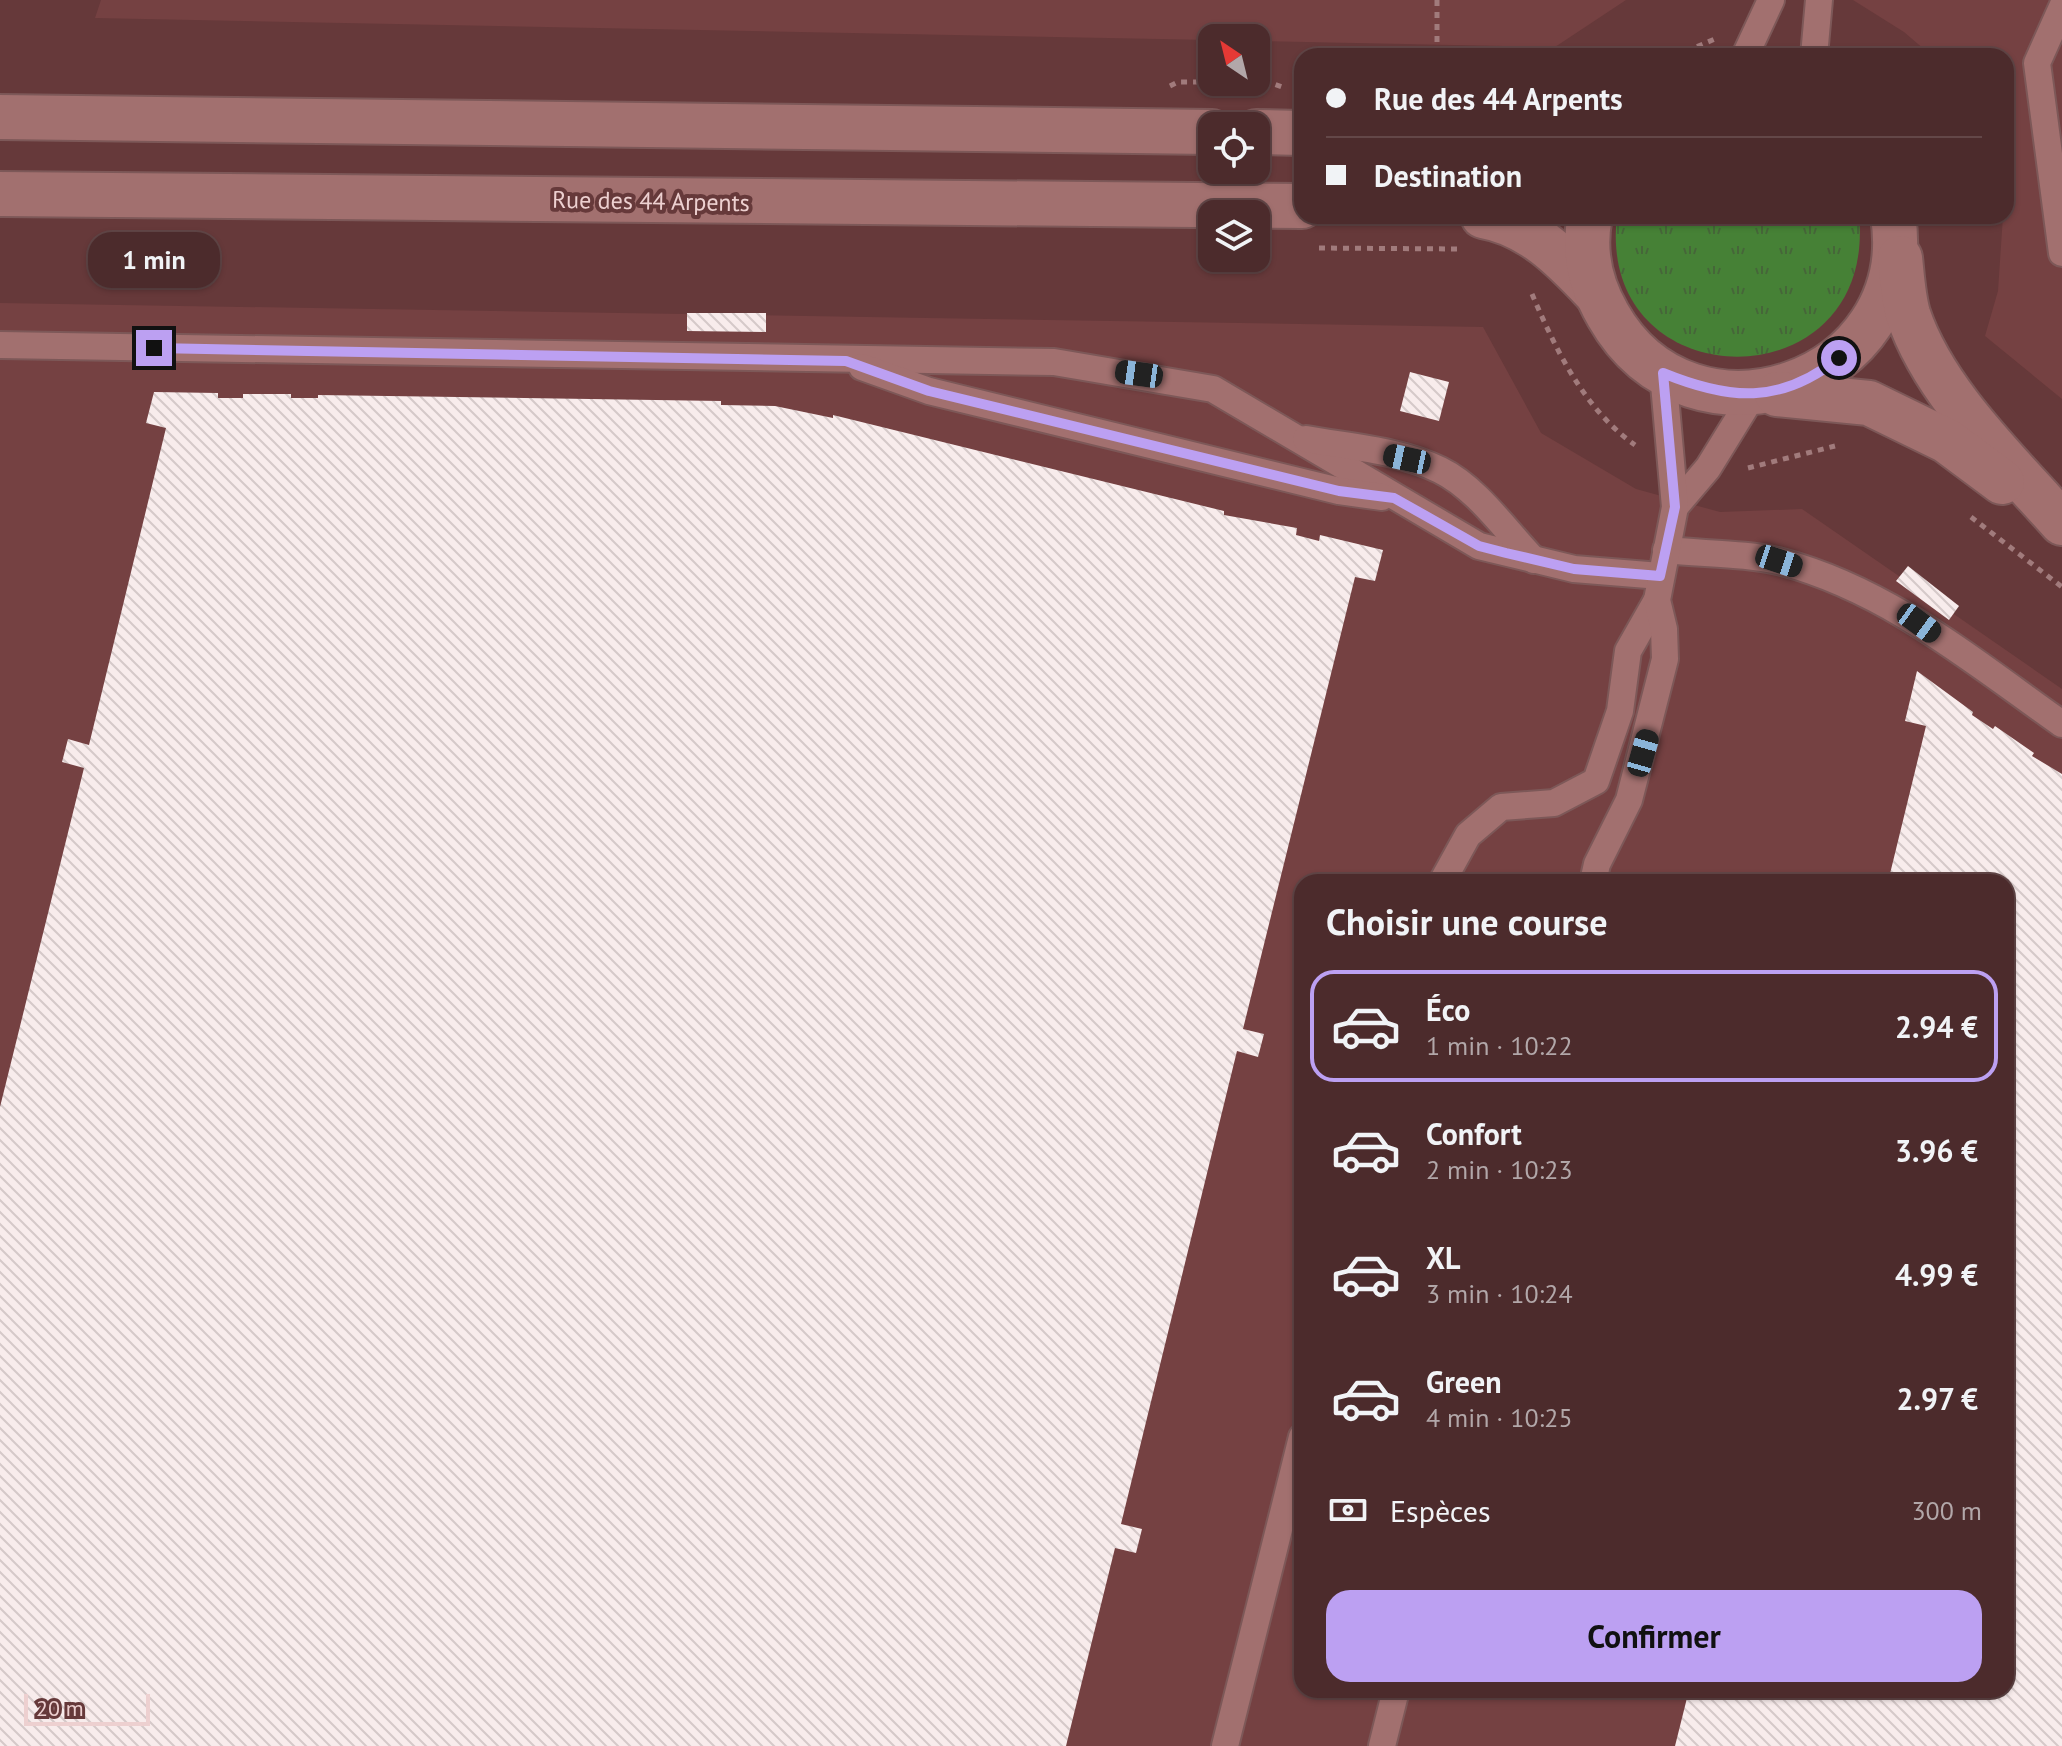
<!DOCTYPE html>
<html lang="fr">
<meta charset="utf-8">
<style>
body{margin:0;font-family:"PT Sans",sans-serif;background:#563738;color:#f1f3f6;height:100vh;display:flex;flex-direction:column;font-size:30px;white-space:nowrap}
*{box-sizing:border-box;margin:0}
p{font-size:26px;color:#b2a7a9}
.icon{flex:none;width:44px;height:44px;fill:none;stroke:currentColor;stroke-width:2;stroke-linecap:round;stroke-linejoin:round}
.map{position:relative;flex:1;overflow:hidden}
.sheet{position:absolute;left:1294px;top:874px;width:720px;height:824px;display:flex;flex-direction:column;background:#4c2b2c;border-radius:24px;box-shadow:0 2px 6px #0004,0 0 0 2px #634748}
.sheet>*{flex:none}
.top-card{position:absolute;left:1294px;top:48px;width:720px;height:176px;border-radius:24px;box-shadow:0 2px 6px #0004,0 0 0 2px #634748;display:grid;align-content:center;height:176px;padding:0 32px;background:#4c2b2c}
.needle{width:52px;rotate:325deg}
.controls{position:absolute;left:1198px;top:24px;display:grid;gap:16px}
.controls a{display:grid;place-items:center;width:72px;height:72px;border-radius:16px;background:#4c2b2c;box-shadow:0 2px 6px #0004,0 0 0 2px #634748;font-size:40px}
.scale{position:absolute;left:24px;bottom:20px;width:126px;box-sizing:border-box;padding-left:8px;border:4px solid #edd0d0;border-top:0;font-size:22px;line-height:28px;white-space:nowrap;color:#edd0d0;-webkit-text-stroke:6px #66393a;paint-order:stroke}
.end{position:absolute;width:36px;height:36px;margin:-18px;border:10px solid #bca0f2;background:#111;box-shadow:0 0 0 4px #111}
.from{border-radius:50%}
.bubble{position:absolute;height:56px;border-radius:24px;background:#4c2b2c;box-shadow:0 2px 6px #0004,0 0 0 2px #634748;font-size:26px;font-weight:800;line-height:56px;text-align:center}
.car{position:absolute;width:24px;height:48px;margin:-24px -12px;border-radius:10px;box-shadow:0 0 6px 2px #0007;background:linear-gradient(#222 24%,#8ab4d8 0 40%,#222 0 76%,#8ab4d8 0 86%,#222 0)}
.top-card b{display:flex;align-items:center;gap:28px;height:76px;font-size:30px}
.top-card b+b{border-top:2px solid #634748}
.top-card i{width:20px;height:20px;background:#f1f3f6}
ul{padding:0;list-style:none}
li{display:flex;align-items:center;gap:24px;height:112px;margin:0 16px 12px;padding:0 16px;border:4px solid transparent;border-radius:24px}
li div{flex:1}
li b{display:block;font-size:30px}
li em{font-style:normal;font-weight:800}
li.selected{border-color:#bca0f2}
li>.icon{width:72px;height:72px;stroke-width:1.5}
h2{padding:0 32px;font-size:36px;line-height:96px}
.pay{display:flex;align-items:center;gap:20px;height:88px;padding:0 32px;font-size:30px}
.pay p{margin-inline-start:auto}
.button{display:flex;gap:16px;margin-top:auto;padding:16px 32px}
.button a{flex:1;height:92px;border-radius:24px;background:#bca0f2;color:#111;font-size:32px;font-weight:800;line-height:92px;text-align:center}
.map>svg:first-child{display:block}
.built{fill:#754142;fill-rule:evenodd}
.grass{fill:url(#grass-tufts)}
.building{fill:url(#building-back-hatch)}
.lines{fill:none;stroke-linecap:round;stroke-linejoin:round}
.lane-casing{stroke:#7d5858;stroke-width:30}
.street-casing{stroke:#7d5858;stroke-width:48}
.path{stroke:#a17b7c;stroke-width:5;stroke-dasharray:6 6;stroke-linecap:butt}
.lane{stroke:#a2706f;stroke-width:26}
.street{stroke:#a2706f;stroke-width:44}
.route{stroke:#bca0f2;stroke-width:10}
.labels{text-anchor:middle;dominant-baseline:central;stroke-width:8;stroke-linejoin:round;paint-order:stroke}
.street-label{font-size:24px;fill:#edd0d0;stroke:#66393a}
</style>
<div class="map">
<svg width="2062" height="1746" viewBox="0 0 2062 1746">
<defs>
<pattern id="grass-tufts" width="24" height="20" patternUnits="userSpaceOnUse" patternTransform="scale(2)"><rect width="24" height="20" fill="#468136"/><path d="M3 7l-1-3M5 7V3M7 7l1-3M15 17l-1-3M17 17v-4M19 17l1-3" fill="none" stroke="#466639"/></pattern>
<pattern id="building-back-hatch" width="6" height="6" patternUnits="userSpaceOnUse" patternTransform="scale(2)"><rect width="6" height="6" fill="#f8ecec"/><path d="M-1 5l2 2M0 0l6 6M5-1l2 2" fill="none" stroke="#d5c9c9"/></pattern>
</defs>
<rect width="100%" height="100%" fill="#66393a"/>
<g class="built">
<polygon points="101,0 1626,0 1555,47 1256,41 1256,38 1212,40 95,18"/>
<polygon points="1853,0 2062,0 2062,399 1985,336 1998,291 2003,216 2006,216 2006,56 1932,56 1904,32"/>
<path d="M 0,303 L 1483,327 L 1541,433 L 1636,489 L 1720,512 L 1802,509 L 2062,689 L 2062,1746 L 0,1746 ZM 1302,882 L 2006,882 L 2006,1690 L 1302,1690 Z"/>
</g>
<path class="grass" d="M 1617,216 L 1859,216 C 1877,405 1595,402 1617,216 Z"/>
<g class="building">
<polygon points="687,313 766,313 766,332 687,331"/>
<polygon points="1410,372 1449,382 1439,421 1400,411"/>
<polygon points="154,392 218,393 218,398 243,398 243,394 291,394 291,398 318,398 318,395 721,401 721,405 775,406 833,418 833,415 1224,511 1224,515 1297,528 1296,535 1319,541 1320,535 1383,550 1375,581 1355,577 1243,1029 1264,1034 1258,1057 1237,1051 1121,1524 1142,1529 1136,1553 1115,1548 1066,1746 0,1746 0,1107 84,768 62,762 68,739 89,745 166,428 146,423"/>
<polygon points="1908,566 1959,606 1949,620 1896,581"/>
<polygon points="1917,671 1973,712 1972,715 1993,729 1995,726 2034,753 2032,756 2062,774 2062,1746 1675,1746 1689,1690 2006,1690 2006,882 1888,882 1926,726 1905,721"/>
</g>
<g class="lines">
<g class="lane-casing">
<g id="lane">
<polyline points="2062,7 2037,63 2062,253"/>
<polyline points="1745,56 1771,0"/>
<polyline points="1814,56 1819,0"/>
<polyline points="0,345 1054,362 1213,389 1479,546 1574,569 1660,576"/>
<polyline points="862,367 929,391 1339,491 1382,497"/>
<path d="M 1306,439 C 1349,447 1400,450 1440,470 C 1477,488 1506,531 1534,560"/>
<polyline points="1675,507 1708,468 1753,395"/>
<path d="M 1666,550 C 1704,554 1746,553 1782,562 C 1888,590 1974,662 2062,724"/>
<polyline points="1442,882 1468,835 1501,807 1554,803 1596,781 1620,711 1628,651 1657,600"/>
<polyline points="1593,882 1597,864 1629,800 1665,659 1664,629 1657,600 1675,507 1663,373"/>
<polyline points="1225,1746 1302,1437"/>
<polyline points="1382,1746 1396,1690"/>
</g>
</g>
<g class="street-casing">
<g id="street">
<polyline points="0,117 1212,132"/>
<polyline points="1256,132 1302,133"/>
<polyline points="0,194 1302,206"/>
<path d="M 1483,216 C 1530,224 1563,258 1595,292"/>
<path d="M 1590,216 C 1583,250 1590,284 1608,315 C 1692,463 1919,383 1893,216"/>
<path d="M 1900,258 C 1902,276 1903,296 1908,314 C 1933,391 2009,463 2062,523"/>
<polyline points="1777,394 1869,403 1947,441 2002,482"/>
</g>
</g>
<g class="path">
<polyline points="1437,0 1437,56"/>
<polyline points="1675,56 1715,39"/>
<polyline points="1240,82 1268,82 1282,87"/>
<polyline points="1170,86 1178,82 1212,82"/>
<polyline points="1319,248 1457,249"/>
<path d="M 1532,294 C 1556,350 1584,409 1635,445"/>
<polyline points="1748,468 1835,446"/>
<polyline points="1971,517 2062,587"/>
</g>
<use href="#lane" class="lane"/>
<use href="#street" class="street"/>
</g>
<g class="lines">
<path class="route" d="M 154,348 L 846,361 L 929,391 L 1339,491 L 1394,498 L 1479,546 L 1506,553 L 1574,569 L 1660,576 L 1675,507 L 1663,373 C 1729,400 1780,405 1839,358"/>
</g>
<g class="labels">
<g class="street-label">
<text transform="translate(651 201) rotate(1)">Rue des 44 Arpents</text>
</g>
</g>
</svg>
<div class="controls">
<a><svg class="needle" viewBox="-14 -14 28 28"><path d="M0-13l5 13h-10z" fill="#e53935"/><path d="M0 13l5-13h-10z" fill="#b2a7a9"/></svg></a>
<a><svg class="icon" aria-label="locate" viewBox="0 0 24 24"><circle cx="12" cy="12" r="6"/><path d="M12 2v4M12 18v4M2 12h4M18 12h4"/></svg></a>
<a><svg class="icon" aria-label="layers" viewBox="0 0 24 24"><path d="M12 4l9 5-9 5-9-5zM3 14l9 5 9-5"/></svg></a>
</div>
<div class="scale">20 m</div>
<i class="end from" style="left:1839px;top:358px"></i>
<i class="end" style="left:154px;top:348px"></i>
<div class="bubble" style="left:88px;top:232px;width:132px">1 min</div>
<i class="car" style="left:1139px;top:374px;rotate:278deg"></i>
<i class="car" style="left:1407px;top:459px;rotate:282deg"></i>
<i class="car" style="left:1779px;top:561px;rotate:108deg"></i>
<i class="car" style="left:1919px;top:623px;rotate:126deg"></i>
<i class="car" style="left:1643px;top:753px;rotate:16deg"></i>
<div class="top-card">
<b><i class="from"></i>Rue des 44 Arpents</b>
<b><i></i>Destination</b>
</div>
<section class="sheet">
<h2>Choisir une course</h2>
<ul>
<li class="selected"><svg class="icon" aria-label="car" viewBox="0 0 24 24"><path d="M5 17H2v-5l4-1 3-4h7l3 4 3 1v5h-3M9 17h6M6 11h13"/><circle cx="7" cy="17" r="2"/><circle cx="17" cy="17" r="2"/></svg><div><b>Éco</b><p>1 min · 10:22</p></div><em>2.94 €</em></li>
<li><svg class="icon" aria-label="car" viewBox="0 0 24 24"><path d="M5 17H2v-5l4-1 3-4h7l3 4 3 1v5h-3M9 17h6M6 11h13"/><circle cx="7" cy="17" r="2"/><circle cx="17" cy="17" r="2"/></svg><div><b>Confort</b><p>2 min · 10:23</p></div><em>3.96 €</em></li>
<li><svg class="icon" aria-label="car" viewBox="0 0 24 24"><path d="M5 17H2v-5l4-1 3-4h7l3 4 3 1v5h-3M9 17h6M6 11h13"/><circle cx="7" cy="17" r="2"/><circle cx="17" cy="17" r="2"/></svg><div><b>XL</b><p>3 min · 10:24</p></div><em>4.99 €</em></li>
<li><svg class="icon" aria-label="car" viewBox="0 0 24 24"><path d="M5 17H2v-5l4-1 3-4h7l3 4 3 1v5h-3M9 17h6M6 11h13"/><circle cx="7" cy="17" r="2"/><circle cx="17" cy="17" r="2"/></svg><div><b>Green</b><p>4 min · 10:25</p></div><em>2.97 €</em></li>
</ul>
<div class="pay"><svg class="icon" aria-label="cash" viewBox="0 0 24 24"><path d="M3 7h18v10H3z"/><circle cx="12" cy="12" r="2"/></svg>Espèces<p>300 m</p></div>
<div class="button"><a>Confirmer</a></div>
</section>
</div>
